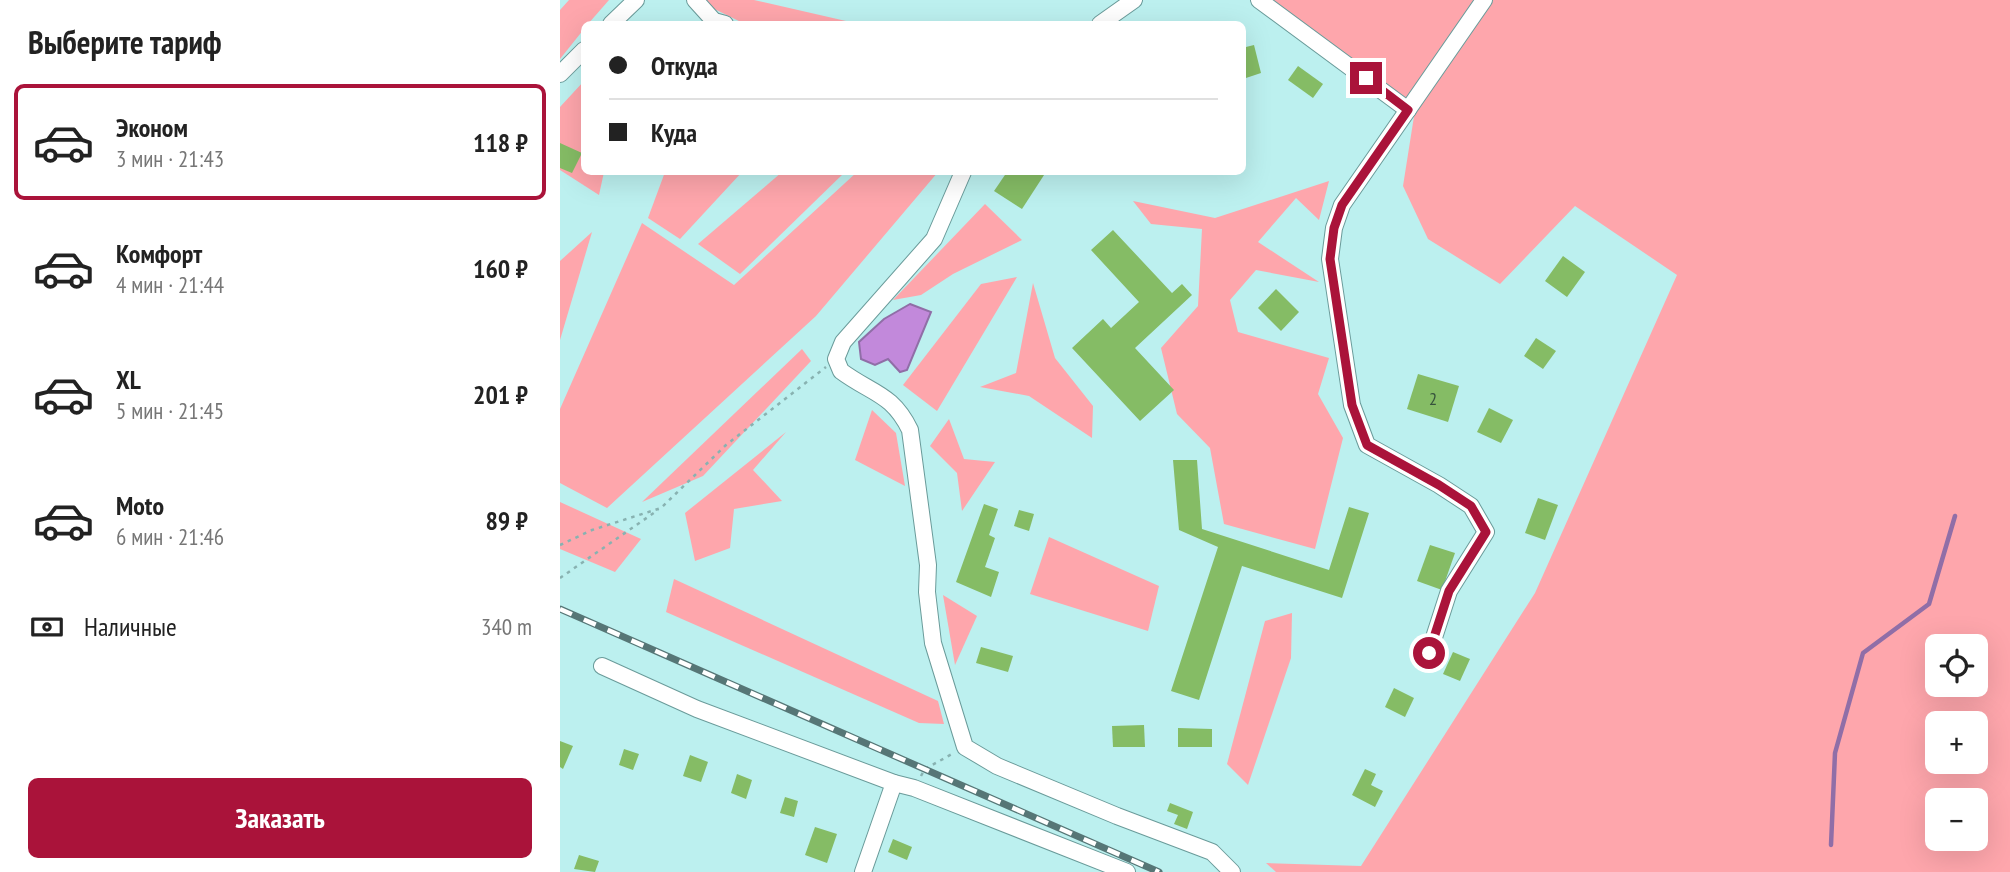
<!DOCTYPE html>
<html lang="ru">
<meta charset="utf-8">
<style>
body{margin:0;font-family:"PT Sans Narrow",sans-serif;background:#f2f2f2;color:#222;height:100vh;display:flex;flex-direction:column;font-size:26px;white-space:nowrap}
*{box-sizing:border-box;margin:0}
p{font-size:23px;color:#767676}
.icon{flex:none;width:38px;height:38px;fill:none;stroke:currentColor;stroke-width:2;stroke-linecap:round;stroke-linejoin:round}
.map{position:relative;flex:1;overflow:hidden}
.sheet{display:flex;flex-direction:column;background:#fff;width:560px}
.sheet>*{flex:none}
.banner{position:absolute;left:21px;top:21px;width:665px;height:154px;border-radius:10px;box-shadow:0 7px 28px #0002;display:grid;align-content:center;height:154px;padding:0 28px;background:#fff}
.tools{position:absolute;left:1365px;top:634px;display:grid;gap:14px}
.tools a{display:grid;place-items:center;width:63px;height:63px;border-radius:10px;background:#fff;box-shadow:0 7px 28px #0002;font-size:35px}
.end{position:absolute;width:32px;height:32px;margin:-16px;border:9px solid #aa133a;background:#fff;box-shadow:0 0 0 4px #fff}
.from{border-radius:50%}
.banner b{display:flex;align-items:center;gap:24px;height:66px;font-size:26px}
.banner b+b{border-top:2px solid #e0e0e0}
.banner i{width:18px;height:18px;background:#222}
ul{padding:0;list-style:none}
li{display:flex;align-items:center;gap:21px;height:116px;margin:0 14px 10px;padding:0 14px;border:4px solid transparent;border-radius:10px}
li div{flex:1}
li b{display:block;font-size:26px}
li em{font-style:normal;font-weight:600}
li.selected{border-color:#aa133a}
li>.icon{width:63px;height:63px;stroke-width:1.5}
h2{padding:0 28px;font-size:32px;line-height:84px}
.pay{display:flex;align-items:center;gap:18px;height:77px;padding:0 28px;font-size:26px}
.pay p{margin-inline-start:auto}
.action{display:flex;gap:14px;margin-top:auto;padding:14px 28px}
.action a{flex:1;height:80px;border-radius:10px;background:#aa133a;color:#fff;font-size:28px;font-weight:600;line-height:80px;text-align:center}
main{display:flex;flex:1;min-height:0}
.map>svg:first-child{display:block}
.green{fill:#fea6ac;fill-rule:evenodd}
.water{fill:#c289db;stroke:#906ea7;stroke-width:2}
.lines{fill:none;stroke-linecap:round;stroke-linejoin:round}
.stream{stroke:#906ea7;stroke-width:4.5}
.building{fill:#85bc65}
.minor-casing{stroke:#6a9b9a;stroke-width:18}
.path{stroke:#88b2b1;stroke-width:2.5;stroke-dasharray:3.5 5;stroke-linecap:butt}
.minor{stroke:#fff;stroke-width:16}
.rail-casing{stroke:#567676;stroke-width:7}
.rail{stroke:#fff;stroke-width:4.5;stroke-dasharray:13;stroke-linecap:butt}
.route{stroke:#aa133a;stroke-width:9}
.labels{text-anchor:middle;dominant-baseline:central;stroke-width:5;stroke-linejoin:round;paint-order:stroke}
.number-label{font-size:18px;fill:#35523c}
</style>
<main>
<section class="sheet">
<h2>Выберите тариф</h2>
<ul>
<li class="selected"><svg class="icon" aria-label="car" viewBox="0 0 24 24"><path d="M5 17H2v-5l4-1 3-4h7l3 4 3 1v5h-3M9 17h6M6 11h13"/><circle cx="7" cy="17" r="2"/><circle cx="17" cy="17" r="2"/></svg><div><b>Эконом</b><p>3 мин · 21:43</p></div><em>118 ₽</em></li>
<li><svg class="icon" aria-label="car" viewBox="0 0 24 24"><path d="M5 17H2v-5l4-1 3-4h7l3 4 3 1v5h-3M9 17h6M6 11h13"/><circle cx="7" cy="17" r="2"/><circle cx="17" cy="17" r="2"/></svg><div><b>Комфорт</b><p>4 мин · 21:44</p></div><em>160 ₽</em></li>
<li><svg class="icon" aria-label="car" viewBox="0 0 24 24"><path d="M5 17H2v-5l4-1 3-4h7l3 4 3 1v5h-3M9 17h6M6 11h13"/><circle cx="7" cy="17" r="2"/><circle cx="17" cy="17" r="2"/></svg><div><b>XL</b><p>5 мин · 21:45</p></div><em>201 ₽</em></li>
<li><svg class="icon" aria-label="car" viewBox="0 0 24 24"><path d="M5 17H2v-5l4-1 3-4h7l3 4 3 1v5h-3M9 17h6M6 11h13"/><circle cx="7" cy="17" r="2"/><circle cx="17" cy="17" r="2"/></svg><div><b>Moto</b><p>6 мин · 21:46</p></div><em>89 ₽</em></li>
</ul>
<div class="pay"><svg class="icon" aria-label="cash" viewBox="0 0 24 24"><path d="M3 7h18v10H3z"/><circle cx="12" cy="12" r="2"/></svg>Наличные<p>340 m</p></div>
<div class="action"><a>Заказать</a></div>
</section>
<div class="map">
<svg width="1450" height="872" viewBox="0 0 1450 872">
<rect width="100%" height="100%" fill="#bcf0ef"/>
<g class="green">
<polygon points="9,0 49,0 28,24 24,24 24,29 0,59 0,10"/>
<polygon points="136,0 194,0 299,24 185,24"/>
<path d="M 712,0 L 1450,0 L 1450,872 L 716,872 L 706,863 L 801,866 L 975,593 L 1117,275 L 1015,206 L 940,284 L 868,239 L 843,186 L 855,110 ZM 1377,646 L 1416,646 L 1416,684 L 1377,684 ZM 1377,723 L 1416,723 L 1416,761 L 1377,761 ZM 1377,800 L 1416,800 L 1416,838 L 1377,838 Z"/>
<polygon points="24,81 24,172 44,172 39,195 0,170 0,107"/>
<polygon points="105,172 182,172 120,239 88,218"/>
<polygon points="222,172 285,172 180,274 138,244"/>
<polygon points="297,172 378,172 256,316 47,508 0,483 0,409 82,223 174,285"/>
<polygon points="769,181 759,220 736,198 698,242 759,282 696,270 670,300 678,332 769,358 758,394 783,438 755,549 664,524 650,448 617,414 601,348 638,306 642,229 591,224 573,201 655,218"/>
<polygon points="425,204 462,240 393,274 361,295 333,300"/>
<polygon points="32,232 0,340 0,261"/>
<polygon points="457,277 377,411 343,385 421,284"/>
<polygon points="473,283 495,358 533,406 532,438 469,396 420,387 456,373"/>
<polygon points="242,349 251,361 143,476 82,502"/>
<polygon points="312,410 336,433 345,486 295,460"/>
<polygon points="389,419 404,459 435,462 402,511 397,473 370,446"/>
<polygon points="226,432 193,470 222,501 174,509 170,548 135,561 125,513"/>
<polygon points="0,502 81,539 55,572 0,549"/>
<polygon points="489,537 599,586 588,631 470,594"/>
<polygon points="114,579 378,701 384,724 359,723 106,612"/>
<polygon points="383,595 417,616 395,665"/>
<polygon points="732,613 731,658 688,785 667,764 705,621"/>
</g>
<polygon class="water" points="350,304 371,312 347,370 340,372 328,359 315,365 301,359 299,342 324,319"/>
<g class="lines">
<polyline class="stream" points="1271,845 1275,753 1303,653 1369,604 1395,516"/>
</g>
<g class="building">
<polygon points="694,45 701,73 686,78 682,65 682,48"/>
<polygon points="738,66 763,84 753,98 728,80"/>
<polygon points="0,143 22,153 12,173 0,168"/>
<polygon points="447,172 486,172 462,209 434,191"/>
<polygon points="553,230 612,293 622,284 632,295 575,348 614,390 580,421 512,348 543,319 551,328 579,302 531,250"/>
<polygon points="1003,256 1025,272 1007,297 985,281"/>
<polygon points="716,289 739,312 721,331 698,308"/>
<polygon points="976,338 996,351 983,369 964,356"/>
<polygon points="858,374 899,386 888,422 847,409"/>
<polygon points="929,408 953,420 941,443 917,432"/>
<polygon points="613,460 637,460 642,529 769,570 789,507 809,513 782,598 682,566 639,700 611,691 658,547 619,530"/>
<polygon points="978,498 998,505 985,540 965,533"/>
<polygon points="424,504 438,509 429,535 435,538 425,567 439,572 431,597 396,582"/>
<polygon points="459,510 474,514 469,531 454,526"/>
<polygon points="870,545 895,553 882,590 857,581"/>
<polygon points="421,647 453,656 448,672 416,663"/>
<polygon points="893,652 910,659 900,681 883,674"/>
<polygon points="834,688 854,698 845,717 825,707"/>
<polygon points="584,725 585,747 553,747 552,726"/>
<polygon points="618,728 652,729 652,747 618,747"/>
<polygon points="0,741 13,746 3,769 0,767"/>
<polygon points="64,749 79,754 73,770 59,765"/>
<polygon points="130,755 148,762 141,782 123,776"/>
<polygon points="805,769 816,774 811,785 823,791 815,807 792,795"/>
<polygon points="177,774 192,780 186,799 171,793"/>
<polygon points="225,797 238,801 234,817 220,813"/>
<polygon points="610,803 633,812 627,829 614,824 618,815 607,811"/>
<polygon points="255,827 277,834 267,863 245,855"/>
<polygon points="333,839 352,847 347,860 328,852"/>
<polygon points="19,855 39,861 35,872 14,869"/>
</g>
<g class="lines">
<g class="minor-casing">
<g id="minor">
<polyline points="135,0 154,21 165,24"/>
<polyline points="699,0 848,110"/>
<polyline points="51,24 76,0"/>
<polyline points="540,24 574,0"/>
<polyline points="0,74 24,50"/>
<path d="M 403,172 L 374,239 L 283,342 L 276,359 L 281,371 C 312,394 332,393 350,430 L 368,565 L 367,592 L 373,643 L 405,747 L 437,766 L 557,816 L 652,852 L 672,872"/>
<polyline points="869,653 889,591 926,532 911,506 879,485 807,445 792,405 770,259 774,228 782,205 924,0"/>
<polyline points="42,666 137,709 334,783 354,788 567,872"/>
<polyline points="303,872 334,783"/>
</g>
</g>
<g class="path">
<polyline points="0,545 32,530 101,508 166,445 266,367"/>
<polyline points="0,578 98,510"/>
<polyline points="361,776 365,769 392,754"/>
</g>
<use href="#minor" class="minor"/>
<g class="rail-casing">
<polyline id="rail" points="0,609 599,872"/>
</g>
<use href="#rail" class="rail"/>
</g>
<g class="lines">
<polyline class="route" points="806,78 848,110 782,205 774,228 770,259 792,405 807,445 879,485 911,506 926,532 889,591 869,653"/>
</g>
<g class="labels">
<g class="number-label">
<text x="873" y="398">2</text>
</g>
</g>
</svg>
<div class="tools">
<a><svg class="icon" aria-label="locate" viewBox="0 0 24 24"><circle cx="12" cy="12" r="6"/><path d="M12 2v4M12 18v4M2 12h4M18 12h4"/></svg></a>
<a>+</a>
<a>−</a>
</div>
<i class="end from" style="left:869px;top:653px"></i>
<i class="end" style="left:806px;top:78px"></i>
<div class="banner">
<b><i class="from"></i>Откуда</b>
<b><i></i>Куда</b>
</div>
</div>
</main>
